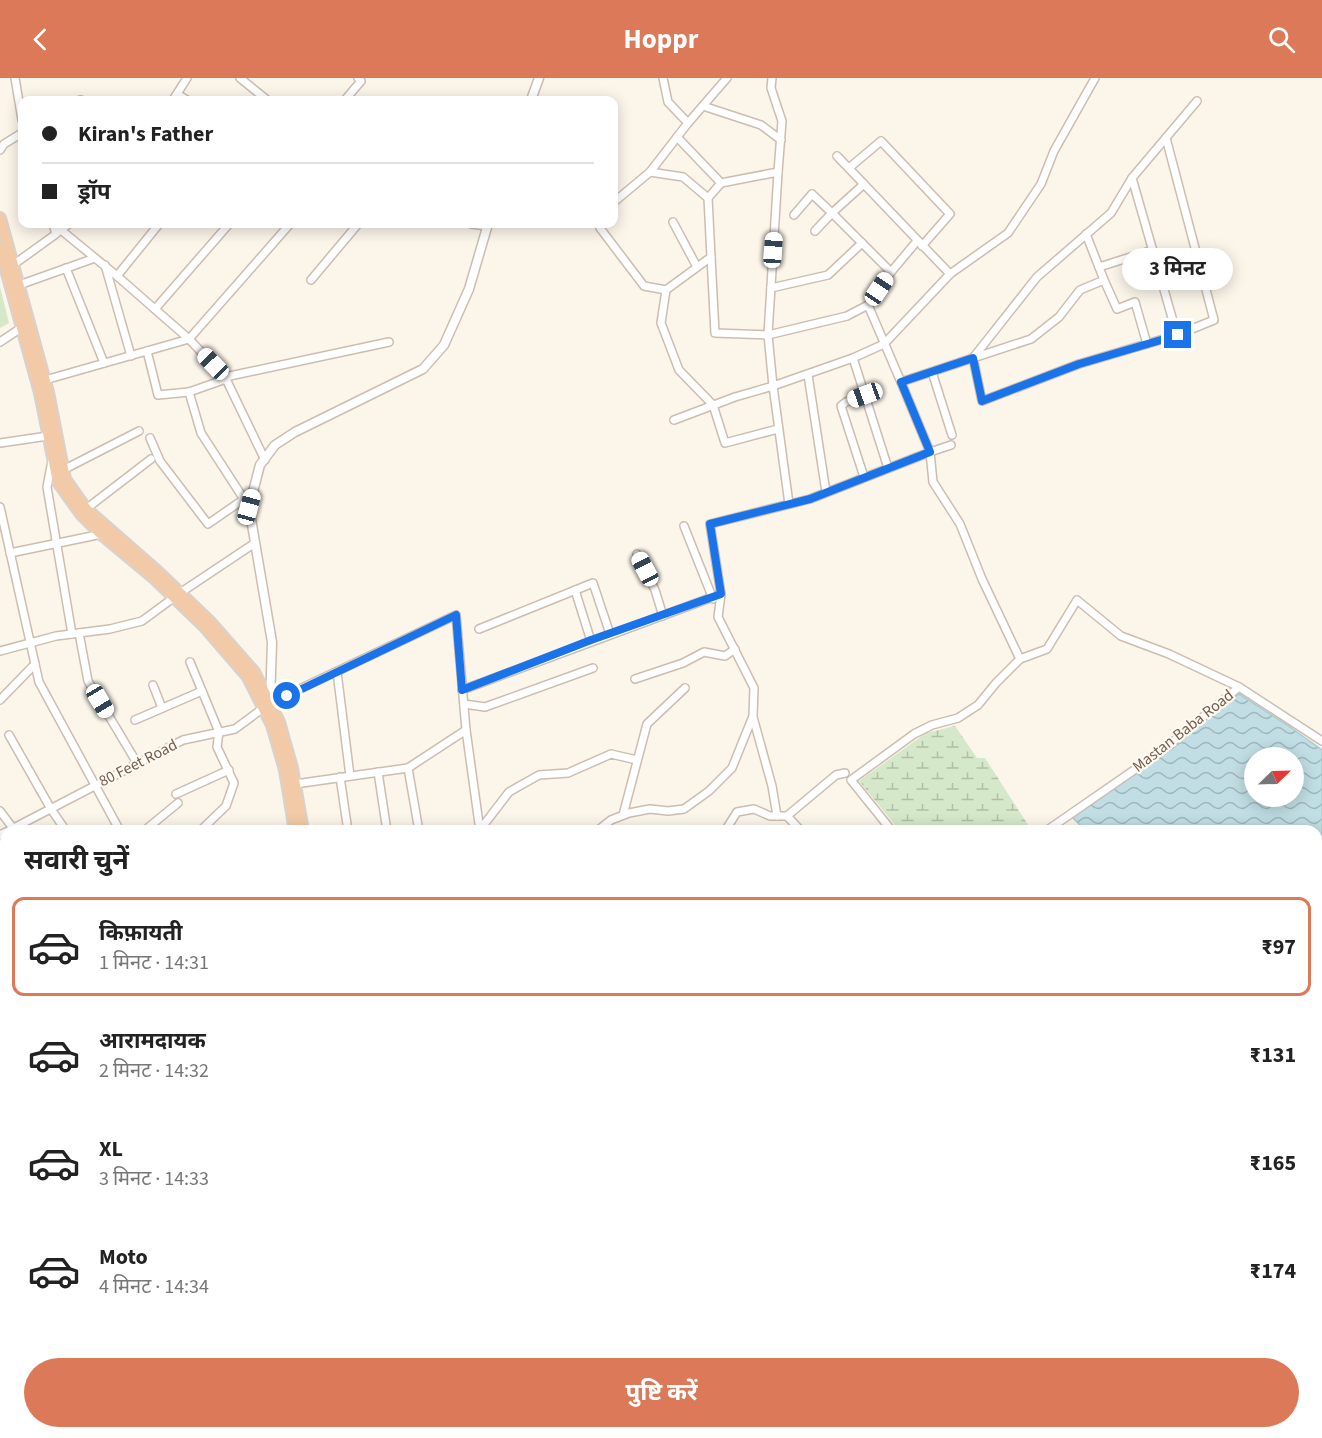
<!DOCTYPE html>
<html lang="hi">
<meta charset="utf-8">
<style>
body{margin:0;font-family:"Source Sans 3","Noto Sans Devanagari",sans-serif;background:#f6f6f6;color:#222;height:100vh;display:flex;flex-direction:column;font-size:22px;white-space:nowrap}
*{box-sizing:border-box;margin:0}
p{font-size:20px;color:#767676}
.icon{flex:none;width:33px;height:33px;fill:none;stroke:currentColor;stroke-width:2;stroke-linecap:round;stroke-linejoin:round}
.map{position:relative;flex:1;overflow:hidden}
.panel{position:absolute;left:0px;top:747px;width:1323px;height:614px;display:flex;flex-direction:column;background:#fff;border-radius:18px 18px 0 0;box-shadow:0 3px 15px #0003}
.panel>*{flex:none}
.guide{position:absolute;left:18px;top:18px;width:600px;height:132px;border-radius:12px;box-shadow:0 3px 15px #0003;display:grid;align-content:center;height:132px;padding:0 24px;background:#fff}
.needle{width:39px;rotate:67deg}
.controls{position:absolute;left:1244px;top:669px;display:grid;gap:12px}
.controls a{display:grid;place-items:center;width:60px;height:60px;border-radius:50%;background:#fff;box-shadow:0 3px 15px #0003;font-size:30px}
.end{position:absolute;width:27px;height:27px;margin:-14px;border:8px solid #1a73e8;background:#fff;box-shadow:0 0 0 3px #fff}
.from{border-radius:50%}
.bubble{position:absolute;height:42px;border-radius:21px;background:#fff;box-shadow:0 3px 15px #0003;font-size:20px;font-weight:700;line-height:42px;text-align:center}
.car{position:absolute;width:18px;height:36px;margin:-18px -9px;border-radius:8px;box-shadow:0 0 4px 2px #0007;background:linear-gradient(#fff 24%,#345 0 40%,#fff 0 76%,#345 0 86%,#fff 0)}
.guide b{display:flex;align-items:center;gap:21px;height:57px;font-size:22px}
.guide b+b{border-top:2px solid #e0e0e0}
.guide i{width:15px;height:15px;background:#222}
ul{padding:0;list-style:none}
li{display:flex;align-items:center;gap:18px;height:99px;margin:0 12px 9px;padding:0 12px;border:3px solid transparent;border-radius:12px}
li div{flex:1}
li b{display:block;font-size:22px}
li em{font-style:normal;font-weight:700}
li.selected{border-color:#db7959}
li>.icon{width:54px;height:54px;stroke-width:1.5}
h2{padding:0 24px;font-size:27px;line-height:72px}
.primary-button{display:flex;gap:12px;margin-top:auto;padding:12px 24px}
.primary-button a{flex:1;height:69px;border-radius:36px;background:#db7959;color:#fff;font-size:24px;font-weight:700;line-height:69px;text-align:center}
header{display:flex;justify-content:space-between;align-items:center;height:78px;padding:0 24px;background:#db7959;color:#fff;font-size:27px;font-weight:700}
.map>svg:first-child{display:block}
.grass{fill:#d5e8c9}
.wetland{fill:url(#wetland-marsh)}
.park{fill:url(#park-dots)}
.water{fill:url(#water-waves);stroke:#a7cdd5;stroke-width:1.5;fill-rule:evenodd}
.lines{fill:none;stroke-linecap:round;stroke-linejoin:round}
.minor-casing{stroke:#cdbdb1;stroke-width:10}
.tertiary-casing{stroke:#cdbdb1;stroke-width:11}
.trunk-casing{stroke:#d8d2ce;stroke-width:14}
.minor{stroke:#fff;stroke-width:7}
.tertiary{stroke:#fff;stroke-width:8}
.trunk{stroke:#f2caa7;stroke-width:10}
.route{stroke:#1a73e8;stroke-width:8}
.labels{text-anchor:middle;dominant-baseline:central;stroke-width:4.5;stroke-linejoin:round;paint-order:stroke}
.street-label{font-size:16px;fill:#745d4f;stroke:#fef9f0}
</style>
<header><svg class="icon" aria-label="back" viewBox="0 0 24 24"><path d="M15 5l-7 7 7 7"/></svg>Hoppr<svg class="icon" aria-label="search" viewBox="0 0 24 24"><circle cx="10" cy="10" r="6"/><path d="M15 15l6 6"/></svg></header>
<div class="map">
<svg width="1322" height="1360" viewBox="0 0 1322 1360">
<defs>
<pattern id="wetland-marsh" width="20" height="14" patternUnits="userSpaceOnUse" patternTransform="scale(1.5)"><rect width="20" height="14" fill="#d5e8c9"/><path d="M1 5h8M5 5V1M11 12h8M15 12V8" fill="none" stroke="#b1bfa6"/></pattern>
<pattern id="park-dots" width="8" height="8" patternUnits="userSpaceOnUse" patternTransform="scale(1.5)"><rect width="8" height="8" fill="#d5e8c9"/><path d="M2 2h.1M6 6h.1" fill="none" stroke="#b1bfa6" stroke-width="1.8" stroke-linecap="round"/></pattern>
<pattern id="water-waves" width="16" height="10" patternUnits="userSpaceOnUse" patternTransform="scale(1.5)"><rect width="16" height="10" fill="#c0dee4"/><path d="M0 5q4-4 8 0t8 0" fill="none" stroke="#a1b7bb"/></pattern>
</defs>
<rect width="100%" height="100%" fill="#fbf5ea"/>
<polygon class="grass" points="0,209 9,245 0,250"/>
<polygon class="wetland" points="955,648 977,680 985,680 1032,753 900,753 859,703 926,655"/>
<polygon class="park" points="1291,1354 1295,1360 1147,1360 1145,1355"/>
<g class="water">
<path d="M 1239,616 L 1290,649 L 1322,672 L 1322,938 L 1318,941 L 1322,947 L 1322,1208 L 1317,1200 L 1317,753 L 1145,753 L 1143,750 L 1134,753 L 1086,753 L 1070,737 ZM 1254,680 L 1293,680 L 1293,718 L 1254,718 Z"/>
<polygon points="1322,1212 1322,1277 1317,1276 1317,1215"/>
</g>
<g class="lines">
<g class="minor-casing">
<g id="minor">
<polyline points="15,0 22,42"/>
<polyline points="240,0 267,22"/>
<polyline points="663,0 668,24 688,45 727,0"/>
<polyline points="772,0 771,10 782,43 778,94"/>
<polyline points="177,16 187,22"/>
<polyline points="80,22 81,22"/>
<polyline points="173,22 187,0"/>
<polyline points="345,22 361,3 358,0"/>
<polyline points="703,28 761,47 781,62"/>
<polyline points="677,59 721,105"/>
<polyline points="1166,60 1214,242 1177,257"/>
<polyline points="0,72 4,66 22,55"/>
<polyline points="837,78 950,196 884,266 853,280 773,308 768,257 847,238 868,227 901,304"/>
<polyline points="849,90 881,63 950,136 922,168"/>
<polyline points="650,94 688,45"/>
<polyline points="864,106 832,135 891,194"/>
<polyline points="614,124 650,94 683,99 708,120 721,105 778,94 768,257 715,255 711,179"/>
<polyline points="794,137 812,116 832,135 815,153"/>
<polyline points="673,144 697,189"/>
<polyline points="471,146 487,148"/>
<polyline points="602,146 600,150 644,208 666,212 711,179 708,120"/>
<polyline points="61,152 117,198 159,146"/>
<polyline points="58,154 69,146"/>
<polyline points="1086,156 1104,202 1080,212 1059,239 1031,261 973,280 982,323 1079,286 1177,257 1132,100"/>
<polyline points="13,187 56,156 53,146"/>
<polyline points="105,187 131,278"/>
<polyline points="1099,189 1153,172"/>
<polyline points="66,190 104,285"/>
<polyline points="950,196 1008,155 1041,106 1054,73 1095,0"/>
<polyline points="117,198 189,261 225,299 265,382"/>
<polyline points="311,202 358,146"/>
<polyline points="1104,202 1117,231 1135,224 1147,266"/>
<polyline points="19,207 95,180"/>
<polyline points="771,210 828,197 862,165"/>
<polyline points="666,212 661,245 679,292 713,327 725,365 778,351"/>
<polyline points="868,227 891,194 917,163"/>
<polyline points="155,231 229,146"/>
<polyline points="0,264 24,248"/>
<polyline points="147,273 158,317 189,314"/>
<polyline points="853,280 888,390"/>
<polyline points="932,294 952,357"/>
<polyline points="808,297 826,414"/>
<polyline points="225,299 389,264"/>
<polyline points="226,301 189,314 201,355 249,429"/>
<polyline points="45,302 189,261 290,146"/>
<polyline points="674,342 735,319 773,308 789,426"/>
<polyline points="150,360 160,383 208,446 244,421"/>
<polyline points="0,365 48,358"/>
<polyline points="52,383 47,409 72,556"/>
<polyline points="63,392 139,353"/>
<polyline points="864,399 841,328 846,324 865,317"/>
<polyline points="0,429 39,604 120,753"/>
<polyline points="86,431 151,381"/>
<polyline points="684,448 713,521"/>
<polyline points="10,475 102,456"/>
<polyline points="637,476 655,512 663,538"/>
<polyline points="575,512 591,563"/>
<polyline points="479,551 593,505 610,556"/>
<polyline points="79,555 88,603 137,685"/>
<polyline points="0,573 56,558 110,551 142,543 180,515 255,465"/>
<polyline points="1020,581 1047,571 1077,522 1121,558 1169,576 1239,609"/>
<polyline points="190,584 219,654 217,669 234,705 226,728 200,753"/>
<polyline points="337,594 350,698"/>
<polyline points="635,601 683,585 704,574 725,578 735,571"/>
<polyline points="153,607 162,630"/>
<polyline points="462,612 721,516"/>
<polyline points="0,622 35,586"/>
<polyline points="464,626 485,629 593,590"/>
<polyline points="753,639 772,708 777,738"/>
<polyline points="135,642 202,613"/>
<polyline points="9,657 51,731 66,753"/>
<polyline points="408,690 419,753"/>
<polyline points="378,694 387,753"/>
<polyline points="340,699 348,753"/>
<polyline points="295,706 408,690 466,652 480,753"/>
<polyline points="176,716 229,692"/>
<polyline points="0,733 15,753"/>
<polyline points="623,737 647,646 685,610"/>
<polyline points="787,738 836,697 845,695"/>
<polyline points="8,753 183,662 235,651 270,625 456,537 466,652"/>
<polyline points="144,753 178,725"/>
<polyline points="479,753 509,714 539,697 568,695 611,676 637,682"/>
<polyline points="597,753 611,742 629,735 650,731 668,733 684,731 709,713 732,690 753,638 754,610 718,539 721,516 710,446 810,421 930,374 901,304 973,280 1037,199 1111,135 1132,100 1197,23"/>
<polyline points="725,753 737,734 754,731 770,738 787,738 801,753"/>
<polyline points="892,753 851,702 914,656 932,647 958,640 978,627 996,605 1020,581 982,501 960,446 933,404 930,374 951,367"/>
<polyline points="1046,753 1163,672 1239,609 1322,663"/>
<polyline points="0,757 6,754"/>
<polyline points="0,814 6,827"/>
<polyline points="0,836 6,834"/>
<polyline points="0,891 6,888"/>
<polyline points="0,947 6,944"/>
<polyline points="0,998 6,1002"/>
<polyline points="0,1045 6,1040"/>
<polyline points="0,1076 6,1073"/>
<polyline points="0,1131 6,1128"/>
<polyline points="2,1182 6,1192"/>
<polyline points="0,1299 6,1314"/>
<polyline points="22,1354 24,1360"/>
<polyline points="235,1354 238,1360"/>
<polyline points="398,1354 401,1360"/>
<polyline points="552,1354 554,1360"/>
<polyline points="673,1354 686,1360"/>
<polyline points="0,1358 10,1354"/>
<polyline points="63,1360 76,1354"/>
<polyline points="271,1360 282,1354"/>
<polyline points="416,1360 427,1354"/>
<polyline points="521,1360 531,1354"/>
<polyline points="624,1360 635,1354"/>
<polyline points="819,1360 833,1354"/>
<polyline points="950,1360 960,1354"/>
</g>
</g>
<g class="tertiary-casing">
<g id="tertiary">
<polyline points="531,22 539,0"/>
<polyline points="270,625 272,564 249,429 260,387 275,367 295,354 423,291 444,267 469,211 488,146"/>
<polyline points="1317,1286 1322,1288"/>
<polyline points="1079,1360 1089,1354"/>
</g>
</g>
<g class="trunk-casing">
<g id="trunk">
<polyline points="0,140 48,314 65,401 86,431 158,494 209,543 254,594 279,644 292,690 303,753"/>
<polyline points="0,170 40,315 58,404 81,436 99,454 153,499 204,548 248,599 272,647 285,692 295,753"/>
<polyline points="477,1354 480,1360"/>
<polyline points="486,1354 489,1360"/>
</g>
</g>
<use href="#minor" class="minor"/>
<use href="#tertiary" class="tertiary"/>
<use href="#trunk" class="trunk"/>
</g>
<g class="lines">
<polyline class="route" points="287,618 456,537 462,612 591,562 721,516 710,446 810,421 930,374 901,304 973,280 982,323 1079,286 1178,257"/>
</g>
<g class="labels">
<g class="street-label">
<text transform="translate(1183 653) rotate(-38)">Mastan Baba Road</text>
<text transform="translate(138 685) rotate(-27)">80 Feet Road</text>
</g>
</g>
</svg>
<div class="controls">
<a><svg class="needle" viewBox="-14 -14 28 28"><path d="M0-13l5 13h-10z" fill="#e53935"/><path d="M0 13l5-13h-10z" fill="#767676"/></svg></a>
</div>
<i class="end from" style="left:287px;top:618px"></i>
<i class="end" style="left:1178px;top:257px"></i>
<div class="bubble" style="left:1122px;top:170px;width:111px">3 मिनट</div>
<i class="car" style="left:773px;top:172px;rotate:4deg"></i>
<i class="car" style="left:879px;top:211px;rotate:34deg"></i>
<i class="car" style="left:213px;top:286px;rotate:316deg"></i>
<i class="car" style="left:865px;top:317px;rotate:250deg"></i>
<i class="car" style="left:249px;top:429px;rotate:15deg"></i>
<i class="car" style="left:645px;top:491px;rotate:332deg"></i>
<i class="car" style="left:100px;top:623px;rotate:149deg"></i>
<div class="guide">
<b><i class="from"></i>Kiran's Father</b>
<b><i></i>ड्रॉप</b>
</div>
<section class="panel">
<h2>सवारी चुनें</h2>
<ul>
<li class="selected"><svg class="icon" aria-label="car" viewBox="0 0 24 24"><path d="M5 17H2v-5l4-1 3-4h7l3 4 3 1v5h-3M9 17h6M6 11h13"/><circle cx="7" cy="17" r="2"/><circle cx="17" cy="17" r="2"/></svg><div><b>किफ़ायती</b><p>1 मिनट · 14:31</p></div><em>₹97</em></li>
<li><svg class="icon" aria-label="car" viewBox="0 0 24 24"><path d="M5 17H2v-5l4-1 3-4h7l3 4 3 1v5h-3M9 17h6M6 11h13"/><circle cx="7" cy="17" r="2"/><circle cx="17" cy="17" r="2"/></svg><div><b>आरामदायक</b><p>2 मिनट · 14:32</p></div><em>₹131</em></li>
<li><svg class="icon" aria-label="car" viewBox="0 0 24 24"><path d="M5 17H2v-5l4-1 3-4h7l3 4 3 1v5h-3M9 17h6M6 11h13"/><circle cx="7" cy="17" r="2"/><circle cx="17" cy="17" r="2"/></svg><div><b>XL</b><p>3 मिनट · 14:33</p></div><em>₹165</em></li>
<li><svg class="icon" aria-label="car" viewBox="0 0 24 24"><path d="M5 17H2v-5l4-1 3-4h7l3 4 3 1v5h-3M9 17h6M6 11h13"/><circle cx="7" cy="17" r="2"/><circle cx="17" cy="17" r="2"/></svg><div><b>Moto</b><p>4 मिनट · 14:34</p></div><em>₹174</em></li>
</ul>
<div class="primary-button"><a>पुष्टि करें</a></div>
</section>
</div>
